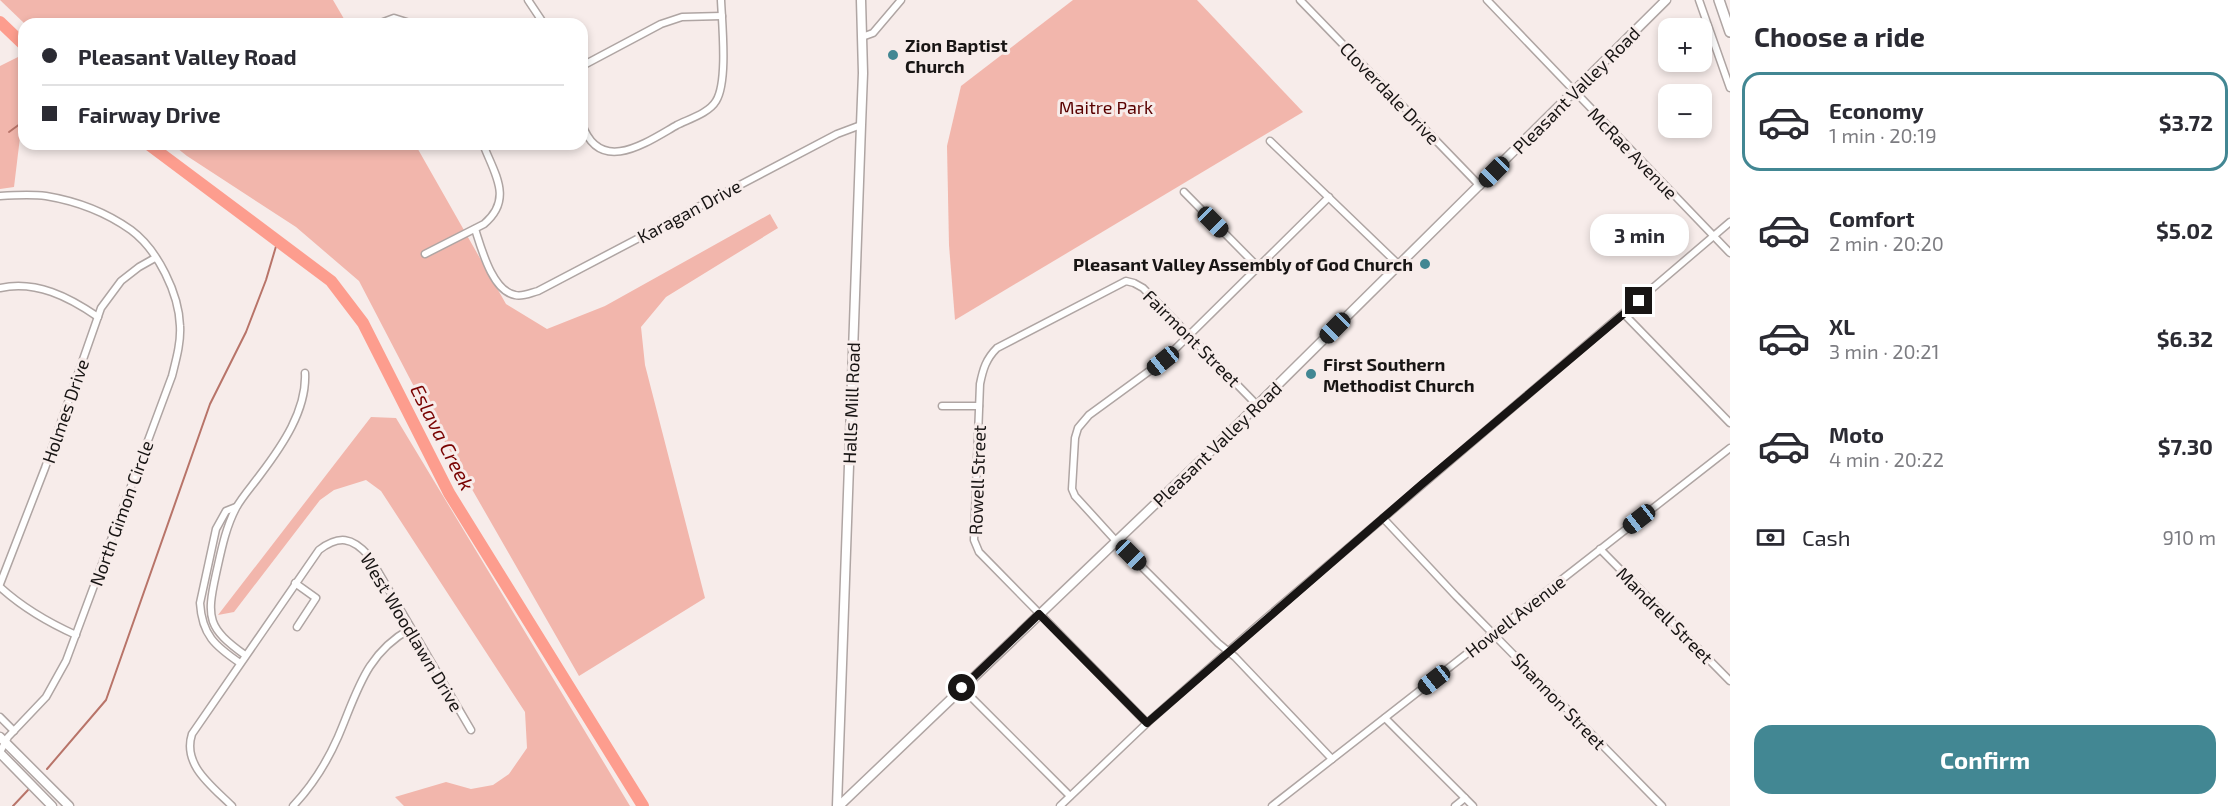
<!DOCTYPE html>
<meta charset="utf-8">
<style>
body{margin:0;font-family:"Exo 2",sans-serif;background:#f2f2f3;color:#2b2b33;height:100vh;display:flex;flex-direction:column;font-size:22px;white-space:nowrap}
*{box-sizing:border-box;margin:0}
p{font-size:20px;color:#7c7c81}
.icon{flex:none;width:33px;height:33px;fill:none;stroke:currentColor;stroke-width:2;stroke-linecap:round;stroke-linejoin:round}
.map{position:relative;flex:1;overflow:hidden}
.drawer{display:flex;flex-direction:column;background:#fff;width:510px}
.drawer>*{flex:none}
.banner{position:absolute;left:18px;top:18px;width:570px;height:132px;border-radius:18px;box-shadow:0 3px 9px #0003;display:grid;align-content:center;height:132px;padding:0 24px;background:#fff}
.tools{position:absolute;left:1658px;top:18px;display:grid;gap:12px}
.tools a{display:grid;place-items:center;width:54px;height:54px;border-radius:12px;background:#fff;box-shadow:0 3px 9px #0003;font-size:30px}
.end{position:absolute;width:27px;height:27px;margin:-14px;border:8px solid #181514;background:#fff;box-shadow:0 0 0 3px #fff}
.from{border-radius:50%}
.bubble{position:absolute;height:42px;border-radius:18px;background:#fff;box-shadow:0 3px 9px #0003;font-size:20px;font-weight:700;line-height:42px;text-align:center}
.car{position:absolute;width:18px;height:36px;margin:-18px -9px;border-radius:8px;box-shadow:0 0 4px 2px #0007;background:linear-gradient(#222 24%,#8ab4d8 0 40%,#222 0 76%,#8ab4d8 0 86%,#222 0)}
.banner b{display:flex;align-items:center;gap:21px;height:57px;font-size:22px}
.banner b+b{border-top:2px solid #e1e1e2}
.banner i{width:15px;height:15px;background:#2b2b33}
ul{padding:0;list-style:none}
li{display:flex;align-items:center;gap:18px;height:99px;margin:0 12px 9px;padding:0 12px;border:3px solid transparent;border-radius:18px}
li div{flex:1}
li b{display:block;font-size:22px}
li em{font-style:normal;font-weight:700}
li.on{border-color:#428793}
li>.icon{width:54px;height:54px;stroke-width:1.5}
h2{padding:0 24px;font-size:27px;line-height:72px}
.pay{display:flex;align-items:center;gap:15px;height:66px;padding:0 24px;font-size:22px}
.pay p{margin-inline-start:auto}
.action{display:flex;gap:12px;margin-top:auto;padding:12px 24px}
.action a{flex:1;height:69px;border-radius:18px;background:#428793;color:#fff;font-size:24px;font-weight:700;line-height:69px;text-align:center}
main{display:flex;flex:1;min-height:0}
.map>svg:first-child{display:block}
.green{fill:#f2b6ac}
.lines{fill:none;stroke-linecap:round;stroke-linejoin:round}
.stream{stroke:#b87469;stroke-width:2}
.river{stroke:#fd9d8e;stroke-width:12}
.street-casing{stroke:#afa5a3;stroke-width:9}
.secondary-casing{stroke:#afa5a3;stroke-width:11}
.primary-casing{stroke:#afa5a3;stroke-width:12}
.street{stroke:#fff;stroke-width:6}
.secondary{stroke:#fff;stroke-width:8}
.primary{stroke:#fff;stroke-width:9}
.route{stroke:#181514;stroke-width:8}
.poi-dot{fill:#428793;stroke:#f7ecea;stroke-width:2}
.labels{text-anchor:middle;dominant-baseline:central;stroke-width:6;stroke-linejoin:round;paint-order:stroke}
.poi-label{font-size:18px;font-weight:bold;fill:#181514;stroke:#f7ecea;text-anchor:start}
.street-label{font-size:18px;fill:#181514;stroke:#f7ecea}
.park-label{font-size:18px;fill:#590100;stroke:#f7ecea}
.water-label{font-size:20px;font-style:italic;fill:#790200;stroke:#f7ecea}
</style>
<main>
<div class="map">
<svg width="1730" height="806" viewBox="0 0 1730 806">
<rect width="100%" height="100%" fill="#f7ecea"/>
<g class="green">
<polygon points="0,0 333,0 347,24 25,24"/>
<polygon points="1073,0 1197,0 1303,112 955,320 949,245 947,146 961,86"/>
<polygon points="18,57 24,62 24,127 21,129 14,187 0,189 0,66"/>
<polygon points="172,144 415,144 506,304 547,329 605,306 770,214 778,228 666,297 641,327 645,365 705,598 579,676 422,402 359,281 296,227 187,156"/>
<polygon points="371,417 396,418 630,806 404,806 395,797 446,782 471,789 493,785 509,774 527,748 525,712 381,491 366,480 334,490 320,500 234,612 218,615"/>
</g>
<g class="lines">
<g class="stream">
<polyline points="9,132 24,121"/>
<polyline points="47,769 106,700 210,404 246,332 266,280 277,243"/>
<polyline points="13,806 28,790"/>
</g>
<g class="river">
<polyline points="0,22 24,45"/>
<polyline points="148,144 331,281 363,323 449,493 643,806"/>
</g>
<g class="street-casing">
<g id="street">
<polyline points="528,0 544,24"/>
<polyline points="1300,0 1480,186"/>
<polyline points="1487,0 1730,253"/>
<polyline points="1699,0 1730,88"/>
<polyline points="378,24 394,18 413,24"/>
<polyline points="862,37 873,33 901,0"/>
<polyline points="582,66 661,24 682,17 722,16"/>
<path d="M 582,124 C 600,176 647,142 677,125 C 689,119 709,113 716,101 C 728,82 722,24 721,0"/>
<polyline points="1270,141 1399,265"/>
<polyline points="1184,192 1258,267"/>
<path d="M 0,196 C 15,195 31,194 46,196 C 76,201 107,213 131,230 C 158,250 179,294 180,326 C 181,343 176,360 172,376 L 66,661 L 46,697 L 8,737 L 0,752"/>
<polyline points="1329,197 1163,361 1089,415 1078,428 1075,438 1072,489 1075,496 1116,541 1218,643 1235,657 1332,759"/>
<path d="M 475,229 C 481,247 492,291 515,295 C 523,297 530,293 538,291 L 837,134 L 861,125"/>
<path d="M 425,254 L 484,224 C 514,199 494,173 483,144"/>
<path d="M 0,288 C 36,280 69,297 98,317"/>
<polyline points="1624,314 1730,423"/>
<polyline points="942,406 979,406"/>
<path d="M 236,507 L 226,511 L 216,529 L 200,603 C 202,635 215,646 240,663"/>
<polyline points="1383,518 1456,596 1662,806"/>
<polyline points="1600,549 1730,681"/>
<polyline points="295,583 316,598 297,627"/>
<polyline points="0,584 45,468 101,308 121,281 139,267 155,258"/>
<path d="M 0,587 C 23,608 47,622 76,635"/>
<path d="M 245,655 C 208,628 206,619 216,574 C 221,552 225,529 236,508 C 242,497 252,486 260,475 C 282,446 307,410 305,373"/>
<polyline points="962,688 1070,796"/>
<polyline points="0,717 14,731"/>
<polyline points="1385,718 1473,806"/>
<path d="M 1147,723 L 979,552 L 974,540 L 980,384 C 983,369 986,359 997,348 L 1126,281 L 1134,283 L 1143,288 L 1257,405"/>
<path d="M 232,806 C 212,786 182,765 192,734 L 319,550 C 339,535 352,537 369,556 L 471,730"/>
<path d="M 293,806 C 312,786 327,762 338,737 C 357,693 365,654 410,629"/>
<polyline points="1060,806 1147,723 1258,625 1730,222"/>
<polyline points="1272,806 1730,448"/>
<polyline points="1455,806 1465,798"/>
</g>
</g>
<g class="secondary-casing">
<g id="secondary">
<polyline points="0,737 69,806"/>
<polyline points="0,753 52,806"/>
<polyline points="837,806 861,125 863,73 861,0"/>
<polyline points="839,806 1217,445 1666,0"/>
</g>
</g>
<g class="primary-casing">
<polyline id="primary" points="1719,0 1730,32"/>
</g>
<use href="#street" class="street"/>
<use href="#secondary" class="secondary"/>
<use href="#primary" class="primary"/>
</g>
<g class="lines">
<polyline class="route" points="962,688 1039,614 1147,723 1421,485 1639,301"/>
</g>
<g class="poi-dot">
<circle cx="893" cy="55" r="6"/>
<circle cx="1425" cy="264" r="6"/>
<circle cx="1311" cy="374" r="6"/>
</g>
<g class="labels">
<g class="poi-label">
<text x="905" y="45">Zion Baptist<tspan x="905" dy="21">Church</tspan></text>
<text x="1413" y="264" text-anchor="end">Pleasant Valley Assembly of God Church</text>
<text x="1323" y="364">First Southern<tspan x="1323" dy="21">Methodist Church</tspan></text>
</g>
<g class="street-label">
<text transform="translate(1576 90) rotate(-45)">Pleasant Valley Road</text>
<text transform="translate(1390 93) rotate(46)">Cloverdale Drive</text>
<text transform="translate(1633 153) rotate(46)">McRae Avenue</text>
<text transform="translate(689 211) rotate(-28)">Karagan Drive</text>
<text transform="translate(1192 338) rotate(45)">Fairmont Street</text>
<text transform="translate(851 403) rotate(-88)">Halls Mill Road</text>
<text transform="translate(65 411) rotate(-71)">Holmes Drive</text>
<text transform="translate(1217 444) rotate(-44)">Pleasant Valley Road</text>
<text transform="translate(977 480) rotate(-88)">Rowell Street</text>
<text transform="translate(121 513) rotate(-70)">North Gimon Circle</text>
<text transform="translate(1665 615) rotate(45)">Mandrell Street</text>
<text transform="translate(1515 616) rotate(-38)">Howell Avenue</text>
<text transform="translate(412 632) rotate(59)">West Woodlawn Drive</text>
<text transform="translate(1559 701) rotate(46)">Shannon Street</text>
</g>
<g class="park-label">
<text x="1106" y="107">Maitre Park</text>
</g>
<g class="water-label">
<text transform="translate(443 437) rotate(63)">Eslava Creek</text>
</g>
</g>
</svg>
<div class="tools">
<a>+</a>
<a>−</a>
</div>
<i class="end from" style="left:962px;top:688px"></i>
<i class="end" style="left:1639px;top:301px"></i>
<div class="bubble" style="left:1590px;top:214px;width:99px">3 min</div>
<i class="car" style="left:1494px;top:172px;rotate:225deg"></i>
<i class="car" style="left:1213px;top:222px;rotate:135deg"></i>
<i class="car" style="left:1335px;top:328px;rotate:225deg"></i>
<i class="car" style="left:1163px;top:361px;rotate:231deg"></i>
<i class="car" style="left:1639px;top:519px;rotate:232deg"></i>
<i class="car" style="left:1131px;top:555px;rotate:135deg"></i>
<i class="car" style="left:1434px;top:680px;rotate:232deg"></i>
<div class="banner">
<b><i class="from"></i>Pleasant Valley Road</b>
<b><i></i>Fairway Drive</b>
</div>
</div>
<section class="drawer">
<h2>Choose a ride</h2>
<ul>
<li class="on"><svg class="icon" aria-label="car" viewBox="0 0 24 24"><path d="M5 17H2v-5l4-1 3-4h7l3 4 3 1v5h-3M9 17h6M6 11h13"/><circle cx="7" cy="17" r="2"/><circle cx="17" cy="17" r="2"/></svg><div><b>Economy</b><p>1 min · 20:19</p></div><em>$3.72</em></li>
<li><svg class="icon" aria-label="car" viewBox="0 0 24 24"><path d="M5 17H2v-5l4-1 3-4h7l3 4 3 1v5h-3M9 17h6M6 11h13"/><circle cx="7" cy="17" r="2"/><circle cx="17" cy="17" r="2"/></svg><div><b>Comfort</b><p>2 min · 20:20</p></div><em>$5.02</em></li>
<li><svg class="icon" aria-label="car" viewBox="0 0 24 24"><path d="M5 17H2v-5l4-1 3-4h7l3 4 3 1v5h-3M9 17h6M6 11h13"/><circle cx="7" cy="17" r="2"/><circle cx="17" cy="17" r="2"/></svg><div><b>XL</b><p>3 min · 20:21</p></div><em>$6.32</em></li>
<li><svg class="icon" aria-label="car" viewBox="0 0 24 24"><path d="M5 17H2v-5l4-1 3-4h7l3 4 3 1v5h-3M9 17h6M6 11h13"/><circle cx="7" cy="17" r="2"/><circle cx="17" cy="17" r="2"/></svg><div><b>Moto</b><p>4 min · 20:22</p></div><em>$7.30</em></li>
</ul>
<div class="pay"><svg class="icon" aria-label="cash" viewBox="0 0 24 24"><path d="M3 7h18v10H3z"/><circle cx="12" cy="12" r="2"/></svg>Cash<p>910 m</p></div>
<div class="action"><a>Confirm</a></div>
</section>
</main>
